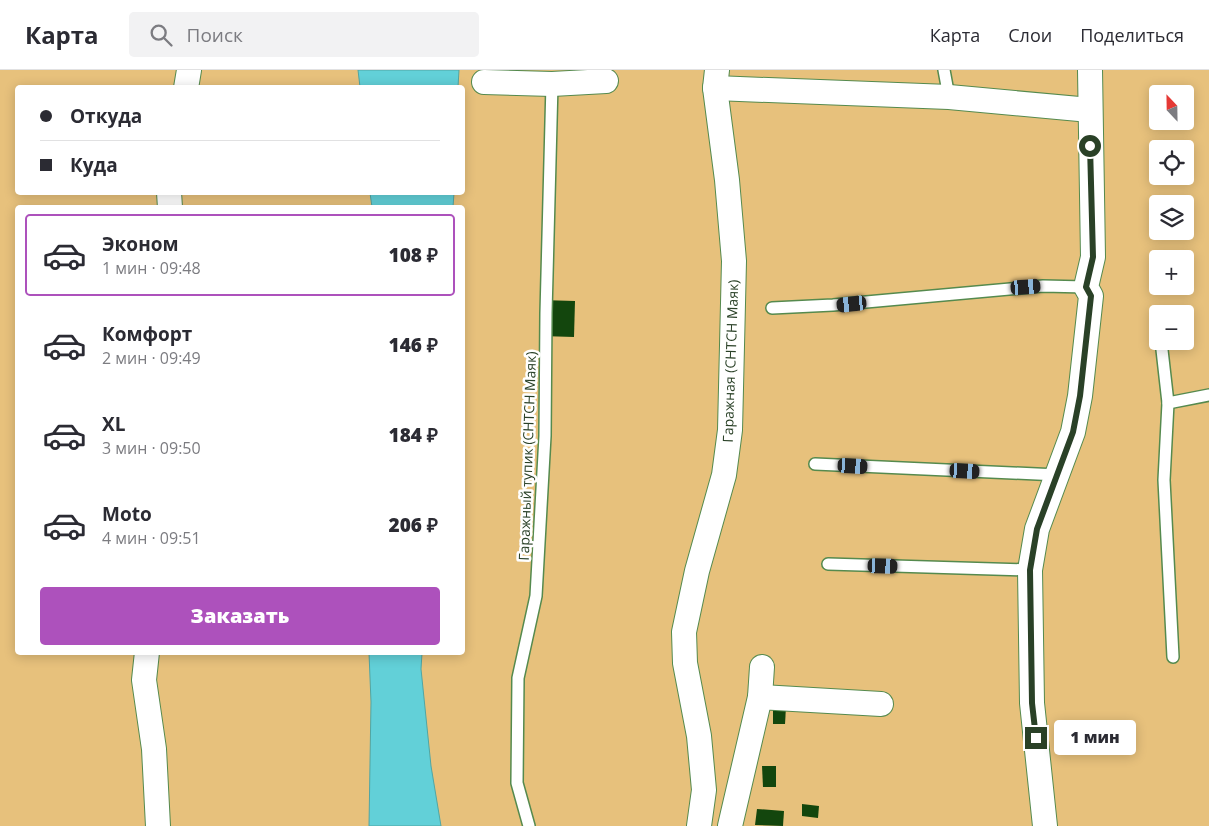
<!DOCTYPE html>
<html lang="ru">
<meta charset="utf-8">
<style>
body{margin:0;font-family:"Open Sans",sans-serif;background:#f2f2f3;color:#2b2b33;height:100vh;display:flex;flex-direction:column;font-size:19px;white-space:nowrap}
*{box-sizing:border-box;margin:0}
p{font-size:16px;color:#7c7c81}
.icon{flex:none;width:28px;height:28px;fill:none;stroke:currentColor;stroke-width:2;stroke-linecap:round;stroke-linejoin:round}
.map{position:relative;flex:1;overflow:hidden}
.drawer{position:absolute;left:15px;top:135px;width:450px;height:450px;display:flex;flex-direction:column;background:#fff;border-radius:5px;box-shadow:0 2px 12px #0003}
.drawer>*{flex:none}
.hud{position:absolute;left:15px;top:15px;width:450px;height:110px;border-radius:5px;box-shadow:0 2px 12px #0003;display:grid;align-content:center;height:110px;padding:0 25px;background:#fff}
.needle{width:32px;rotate:338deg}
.tools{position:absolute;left:1149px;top:15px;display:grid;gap:10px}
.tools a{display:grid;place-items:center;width:45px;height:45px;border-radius:5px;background:#fff;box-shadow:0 2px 12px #0003;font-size:25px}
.end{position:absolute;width:22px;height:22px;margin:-11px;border:6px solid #2a4127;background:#fff;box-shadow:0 0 0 2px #fff}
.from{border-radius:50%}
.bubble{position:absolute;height:35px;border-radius:5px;background:#fff;box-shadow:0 2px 12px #0003;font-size:16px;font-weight:800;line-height:35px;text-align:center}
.car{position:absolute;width:15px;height:30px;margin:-15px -8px;border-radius:6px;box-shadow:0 0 4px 1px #0007;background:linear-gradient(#222 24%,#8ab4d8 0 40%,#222 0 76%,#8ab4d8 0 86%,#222 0)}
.hud b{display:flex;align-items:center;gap:18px;height:48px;font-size:19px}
.hud b+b{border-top:1px solid #e1e1e2}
.hud i{width:12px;height:12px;background:#2b2b33}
ul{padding:9px 0 0;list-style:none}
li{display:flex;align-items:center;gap:15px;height:82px;margin:0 10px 8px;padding:0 15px;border:2px solid transparent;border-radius:5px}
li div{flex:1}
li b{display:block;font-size:19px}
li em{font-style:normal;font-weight:800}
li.current{border-color:#ad51bc}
li>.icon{width:45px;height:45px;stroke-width:1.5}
.primary-button{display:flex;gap:10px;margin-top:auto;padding:10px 25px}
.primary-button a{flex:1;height:58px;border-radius:5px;background:#ad51bc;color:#fff;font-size:20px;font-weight:800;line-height:58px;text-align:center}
header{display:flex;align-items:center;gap:30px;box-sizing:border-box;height:70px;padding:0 25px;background:#fff;border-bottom:1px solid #e1e1e2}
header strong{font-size:24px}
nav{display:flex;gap:28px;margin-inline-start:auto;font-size:18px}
.search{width:350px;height:45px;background:#f2f2f3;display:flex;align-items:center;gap:12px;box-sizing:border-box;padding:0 18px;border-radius:5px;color:#7c7c81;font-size:19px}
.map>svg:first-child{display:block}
.green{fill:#e7c17c;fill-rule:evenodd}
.water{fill:#62d0d8;stroke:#51a5a3}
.building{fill:#13460d}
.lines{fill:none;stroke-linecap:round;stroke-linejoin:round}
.lane-casing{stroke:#558a4e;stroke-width:14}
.street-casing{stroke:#558a4e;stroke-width:26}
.lane{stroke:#fff;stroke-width:11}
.street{stroke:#fff;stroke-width:24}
.route{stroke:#2a4127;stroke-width:6}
.labels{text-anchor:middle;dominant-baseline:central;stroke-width:5;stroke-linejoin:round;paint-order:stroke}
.street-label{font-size:14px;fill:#2a4127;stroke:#fff}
</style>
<header>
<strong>Карта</strong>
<div class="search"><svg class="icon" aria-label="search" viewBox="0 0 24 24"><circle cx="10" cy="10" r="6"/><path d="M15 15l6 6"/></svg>Поиск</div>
<nav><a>Карта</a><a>Слои</a><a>Поделиться</a></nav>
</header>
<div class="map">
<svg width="1209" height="756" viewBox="0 0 1209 756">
<rect width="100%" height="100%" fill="#bef7b6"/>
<path class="green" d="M 0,0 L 1209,0 L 1209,756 L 0,756 ZM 18,18 L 462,18 L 462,122 L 18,122 ZM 1158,24 L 1185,24 L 1185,51 L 1158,51 ZM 1158,79 L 1185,79 L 1185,106 L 1158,106 ZM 1158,134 L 1185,134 L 1185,161 L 1158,161 ZM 18,138 L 462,138 L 462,582 L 18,582 ZM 1158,189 L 1185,189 L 1185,216 L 1158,216 ZM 1158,244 L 1185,244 L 1185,271 L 1158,271 Z"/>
<g class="water">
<polygon points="358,0 459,0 458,17 360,17"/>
<polygon points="370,123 454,123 453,137 372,137"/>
<polygon points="369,583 422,583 421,599 431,696 441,756 369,756 371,632"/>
</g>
<g class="building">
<polygon points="541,230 575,231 574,267 541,266"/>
<polygon points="773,637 786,637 785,654 773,654"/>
<polygon points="762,696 776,696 776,717 763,717"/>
<polygon points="802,734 819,736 818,748 802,746"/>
<polygon points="757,739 784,741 783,756 755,755"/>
</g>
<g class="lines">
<g class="lane-casing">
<g id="lane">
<polyline points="944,0 949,27"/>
<polyline points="772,238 833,235 1043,216 1086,217"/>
<polyline points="1158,243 1158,244"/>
<polyline points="1161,271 1168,333 1164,410 1173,587"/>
<polyline points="1168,333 1209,325"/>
<polyline points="815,394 1058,405"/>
<polyline points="828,494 1030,500"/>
<polyline points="529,756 517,713 518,608 536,526 545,366 546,243 552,14"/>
</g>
</g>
<g class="street-casing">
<g id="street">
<polyline points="484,12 552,14 606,11"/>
<polyline points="186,18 189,0"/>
<polyline points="715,18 949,27 1090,40"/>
<polyline points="169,122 170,138"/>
<polyline points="147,582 144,610 154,679 158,756"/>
<polyline points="760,627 762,597"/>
<polyline points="699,756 704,720 699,666 685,593 684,562 697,501 724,405 730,360 734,191 727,110 715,18 717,0"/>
<polyline points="730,756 760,627 881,634"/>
<polyline points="1045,756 1032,633 1030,500 1037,459 1073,362 1080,326 1091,226 1086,217 1093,187 1090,0"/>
</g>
</g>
<use href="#lane" class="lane"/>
<use href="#street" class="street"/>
</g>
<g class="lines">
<polyline class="route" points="1036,668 1032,633 1030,500 1037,459 1073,362 1080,326 1091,226 1086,217 1093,187 1090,76"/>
</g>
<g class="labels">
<g class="street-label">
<text transform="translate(730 291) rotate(-88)">Гаражная (СНТСН Маяк)</text>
<text transform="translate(527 386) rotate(-88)">Гаражный тупик (СНТСН Маяк)</text>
</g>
</g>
</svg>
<div class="tools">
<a><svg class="needle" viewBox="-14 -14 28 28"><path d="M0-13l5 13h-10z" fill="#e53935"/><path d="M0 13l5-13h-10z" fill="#7c7c81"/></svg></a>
<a><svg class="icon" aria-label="locate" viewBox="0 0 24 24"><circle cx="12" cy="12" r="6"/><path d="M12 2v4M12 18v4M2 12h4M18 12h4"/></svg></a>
<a><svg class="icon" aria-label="layers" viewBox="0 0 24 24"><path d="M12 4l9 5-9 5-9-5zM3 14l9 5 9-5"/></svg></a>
<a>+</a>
<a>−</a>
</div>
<i class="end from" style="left:1090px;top:76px"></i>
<i class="end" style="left:1036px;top:668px"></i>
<div class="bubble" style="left:1054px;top:650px;width:82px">1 мин</div>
<i class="car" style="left:1026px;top:217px;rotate:86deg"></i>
<i class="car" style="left:852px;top:234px;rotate:264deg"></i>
<i class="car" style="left:853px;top:396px;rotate:93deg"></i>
<i class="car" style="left:965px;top:401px;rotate:93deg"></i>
<i class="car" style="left:883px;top:496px;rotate:92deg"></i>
<div class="hud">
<b><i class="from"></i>Откуда</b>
<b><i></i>Куда</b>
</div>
<section class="drawer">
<ul>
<li class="current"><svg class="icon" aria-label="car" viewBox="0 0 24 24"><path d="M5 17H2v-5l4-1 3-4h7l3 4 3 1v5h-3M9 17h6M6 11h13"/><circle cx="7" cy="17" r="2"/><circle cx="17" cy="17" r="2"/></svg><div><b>Эконом</b><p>1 мин · 09:48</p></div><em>108 ₽</em></li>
<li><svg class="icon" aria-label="car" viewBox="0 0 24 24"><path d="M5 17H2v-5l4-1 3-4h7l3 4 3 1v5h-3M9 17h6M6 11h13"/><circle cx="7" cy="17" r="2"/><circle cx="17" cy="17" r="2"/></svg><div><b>Комфорт</b><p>2 мин · 09:49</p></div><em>146 ₽</em></li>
<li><svg class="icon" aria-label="car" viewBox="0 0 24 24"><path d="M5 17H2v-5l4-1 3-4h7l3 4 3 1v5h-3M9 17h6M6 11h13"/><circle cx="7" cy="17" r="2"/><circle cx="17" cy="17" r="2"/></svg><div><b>XL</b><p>3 мин · 09:50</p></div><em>184 ₽</em></li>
<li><svg class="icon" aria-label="car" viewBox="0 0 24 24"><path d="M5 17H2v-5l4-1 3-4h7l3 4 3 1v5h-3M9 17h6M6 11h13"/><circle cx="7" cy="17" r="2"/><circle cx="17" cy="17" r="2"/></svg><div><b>Moto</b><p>4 мин · 09:51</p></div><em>206 ₽</em></li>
</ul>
<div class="primary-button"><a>Заказать</a></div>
</section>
</div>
